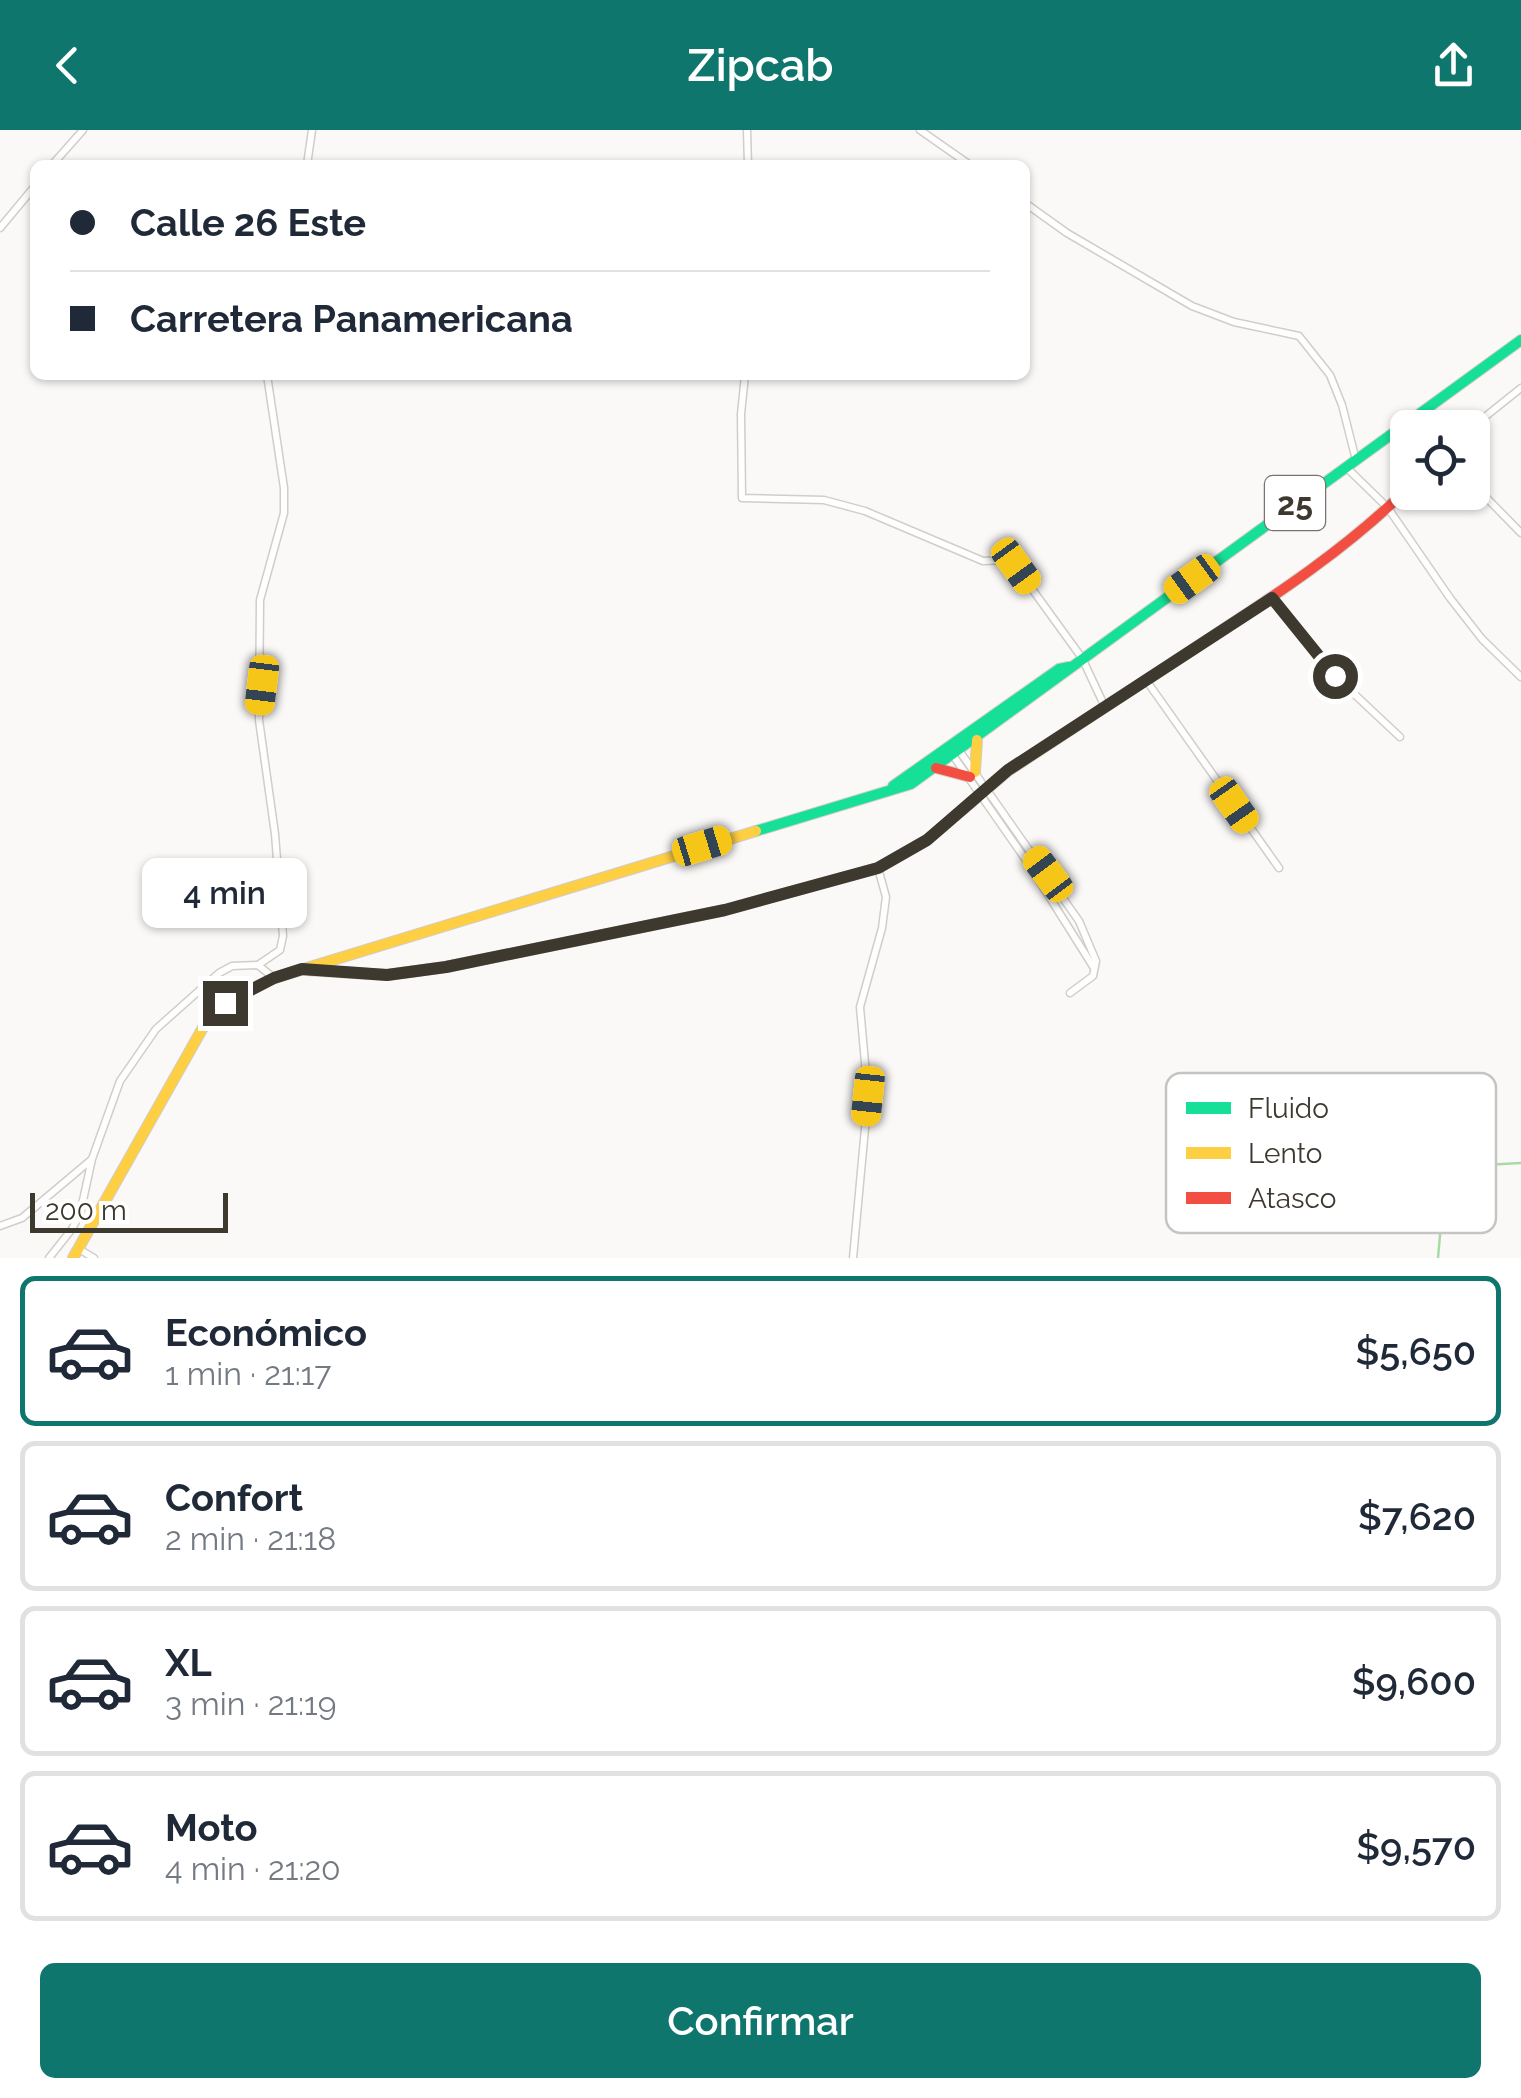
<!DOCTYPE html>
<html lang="es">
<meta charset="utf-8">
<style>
body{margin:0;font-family:Raleway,sans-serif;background:#f6f6f7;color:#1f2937;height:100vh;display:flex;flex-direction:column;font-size:38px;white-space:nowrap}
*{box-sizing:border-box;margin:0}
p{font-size:32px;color:#747a83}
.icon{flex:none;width:55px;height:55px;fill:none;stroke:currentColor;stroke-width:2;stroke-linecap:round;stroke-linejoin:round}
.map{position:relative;height:1128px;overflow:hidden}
.side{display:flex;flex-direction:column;background:#fff;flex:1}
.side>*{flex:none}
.guide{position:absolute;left:30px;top:30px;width:1000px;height:220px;border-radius:15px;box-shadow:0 2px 8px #0004;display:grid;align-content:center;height:220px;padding:0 40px;background:#fff}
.tools{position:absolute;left:1390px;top:280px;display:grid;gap:20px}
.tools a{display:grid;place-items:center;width:100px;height:100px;border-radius:15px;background:#fff;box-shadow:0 2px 8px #0004;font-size:50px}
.scale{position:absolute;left:30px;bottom:25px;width:198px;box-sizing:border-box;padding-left:10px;border:5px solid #3e392f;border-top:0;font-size:28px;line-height:35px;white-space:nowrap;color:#3e392f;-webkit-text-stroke:8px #fff;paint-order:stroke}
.end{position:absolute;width:45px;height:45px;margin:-22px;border:12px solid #3e392f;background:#fff;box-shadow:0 0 0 5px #fff}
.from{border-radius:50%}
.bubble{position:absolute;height:70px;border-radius:15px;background:#fff;box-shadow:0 2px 8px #0004;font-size:32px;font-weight:600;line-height:70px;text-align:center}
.car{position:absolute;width:30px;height:60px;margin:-30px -15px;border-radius:12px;box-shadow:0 0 8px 2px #0007;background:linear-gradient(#f5c518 24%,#345 0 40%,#f5c518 0 76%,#345 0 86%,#f5c518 0)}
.guide b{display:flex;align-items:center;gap:35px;height:95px;font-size:38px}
.guide b+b{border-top:2px solid #e0e1e3}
.guide i{width:25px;height:25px;background:#1f2937}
ul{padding:18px 0 0;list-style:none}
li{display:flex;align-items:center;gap:30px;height:150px;margin:0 20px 15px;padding:0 20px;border:5px solid #e0e1e3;border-radius:15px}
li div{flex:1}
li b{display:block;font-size:38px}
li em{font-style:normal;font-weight:600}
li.selected{border-color:#0f766e}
li>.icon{width:90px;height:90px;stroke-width:1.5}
.cta{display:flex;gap:20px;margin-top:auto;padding:20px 40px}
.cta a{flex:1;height:115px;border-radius:15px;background:#0f766e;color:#fff;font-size:40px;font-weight:600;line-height:115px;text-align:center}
header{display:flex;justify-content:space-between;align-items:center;height:130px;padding:0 40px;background:#0f766e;color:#fff;font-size:45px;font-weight:600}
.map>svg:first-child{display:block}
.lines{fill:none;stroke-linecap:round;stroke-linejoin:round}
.stream{stroke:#aadaa4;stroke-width:2.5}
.street-casing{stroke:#d1cdc7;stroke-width:9}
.fast-casing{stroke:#d1cdc7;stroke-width:12}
.slow-casing{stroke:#d1cdc7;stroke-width:12}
.jam-casing{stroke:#d1cdc7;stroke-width:12}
.street{stroke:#fefefe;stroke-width:6}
.fast{stroke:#16e098;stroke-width:10}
.slow{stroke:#ffcf43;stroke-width:10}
.jam{stroke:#f24e42;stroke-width:10}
.route{stroke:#3e392f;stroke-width:12}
.labels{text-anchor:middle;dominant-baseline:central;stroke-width:10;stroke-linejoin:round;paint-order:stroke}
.shield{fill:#fff;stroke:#78746d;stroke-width:2.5}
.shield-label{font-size:32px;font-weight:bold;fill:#3e392f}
.key{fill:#fff;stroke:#c5c4c1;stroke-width:2.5}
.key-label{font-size:28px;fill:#3e392f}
</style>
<header><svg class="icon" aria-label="back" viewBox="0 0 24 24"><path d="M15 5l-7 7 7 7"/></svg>Zipcab<svg class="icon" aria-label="share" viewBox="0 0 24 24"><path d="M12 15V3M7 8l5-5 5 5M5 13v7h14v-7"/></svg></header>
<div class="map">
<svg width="1521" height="1128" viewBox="0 0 1521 1128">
<rect width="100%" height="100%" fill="#fbf9f7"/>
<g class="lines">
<polyline class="stream" points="1438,1128 1446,1037 1521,1033"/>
<g class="street-casing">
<g id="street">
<polyline points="747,0 748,35"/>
<polyline points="920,0 970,35"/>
<polyline points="52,35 83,0"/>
<polyline points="307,35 312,0"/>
<polyline points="1025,73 1067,103 1192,176 1234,192 1299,206 1330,245 1342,275 1356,330"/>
<polyline points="0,98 35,56"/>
<polyline points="745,245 741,284 742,368 824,370 865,381 983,431 1006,430 1016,437 1082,528 1104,575"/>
<polyline points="1471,298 1521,258"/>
<polyline points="1347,338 1388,378 1450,468 1482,509 1521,547"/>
<polyline points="1472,353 1521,403"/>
<polyline points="1271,468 1335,546 1400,607"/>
<polyline points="1146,550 1279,738"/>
<polyline points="958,619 1079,791 1096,831 1093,846 1070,863"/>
<polyline points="952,624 1028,733 1094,838"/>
<polyline points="258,835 280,820 283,806 275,704 259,590 260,470 284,383 284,358 267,245"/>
<polyline points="0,1096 22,1088 91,1030"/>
<polyline points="79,1119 94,1128"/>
<polyline points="49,1128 72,1099 80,1084 92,1029 120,951 156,899 219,843 232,836 258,835 274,848"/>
<polyline points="853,1128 868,966 860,877 882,798 886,767 878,738"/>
</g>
</g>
<g class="fast-casing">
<g id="fast">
<polyline points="893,656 1059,539 1069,537"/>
<polyline points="756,701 911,654 1521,210"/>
</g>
</g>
<g class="slow-casing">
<g id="slow">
<polyline points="975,642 977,610"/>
<polyline points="827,752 878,738 927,710 1008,641 1207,510"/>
<polyline points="73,1128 205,894 225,873 274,848 756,701"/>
</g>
</g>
<g class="jam-casing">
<g id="jam">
<path d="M 1207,510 C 1276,465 1349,417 1408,358"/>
<polyline points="936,638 970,647"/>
<polyline points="306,840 387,845 446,837 725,780 827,752"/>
</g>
</g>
<use href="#street" class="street"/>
<use href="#fast" class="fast"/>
<use href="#slow" class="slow"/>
<use href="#jam" class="jam"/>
</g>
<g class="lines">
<polyline class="route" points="225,873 274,848 302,839 387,845 446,837 725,780 878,738 927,710 1008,640 1272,468 1335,546"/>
</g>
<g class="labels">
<rect class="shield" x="1265" y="346" width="60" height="54" rx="8"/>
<g class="shield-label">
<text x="1295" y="373">25</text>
</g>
</g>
<rect x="1166" y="943" width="330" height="160" rx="15" class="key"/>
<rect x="1186" y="972" width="45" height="12" fill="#16e098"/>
<rect x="1186" y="1017" width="45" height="12" fill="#ffcf43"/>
<rect x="1186" y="1062" width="45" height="12" fill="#f24e42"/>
<g class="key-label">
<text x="1248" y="988">Fluido</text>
<text x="1248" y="1033">Lento</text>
<text x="1248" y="1078">Atasco</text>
</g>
</svg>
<div class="tools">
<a><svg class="icon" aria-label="locate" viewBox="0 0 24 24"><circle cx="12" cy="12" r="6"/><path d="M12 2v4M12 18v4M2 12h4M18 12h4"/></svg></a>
</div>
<div class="scale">200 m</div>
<i class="end from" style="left:1335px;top:546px"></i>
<i class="end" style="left:225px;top:873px"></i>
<div class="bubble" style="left:142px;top:728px;width:165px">4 min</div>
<i class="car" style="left:1016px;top:436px;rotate:144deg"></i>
<i class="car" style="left:1192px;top:449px;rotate:234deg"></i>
<i class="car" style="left:262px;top:555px;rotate:187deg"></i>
<i class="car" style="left:1234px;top:675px;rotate:145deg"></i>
<i class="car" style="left:702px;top:716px;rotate:73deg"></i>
<i class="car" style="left:1048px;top:744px;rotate:323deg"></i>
<i class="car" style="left:868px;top:966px;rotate:186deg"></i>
<div class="guide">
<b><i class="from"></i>Calle 26 Este</b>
<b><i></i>Carretera Panamericana</b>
</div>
</div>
<section class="side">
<ul>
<li class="selected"><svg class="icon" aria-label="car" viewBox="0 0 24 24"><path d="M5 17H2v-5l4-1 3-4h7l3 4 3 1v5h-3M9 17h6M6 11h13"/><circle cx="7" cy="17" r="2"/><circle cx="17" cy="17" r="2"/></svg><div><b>Económico</b><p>1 min · 21:17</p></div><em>$5,650</em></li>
<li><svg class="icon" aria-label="car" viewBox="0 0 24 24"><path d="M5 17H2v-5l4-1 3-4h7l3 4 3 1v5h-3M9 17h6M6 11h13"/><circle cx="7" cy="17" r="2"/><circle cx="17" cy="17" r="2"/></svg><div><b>Confort</b><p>2 min · 21:18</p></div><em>$7,620</em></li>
<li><svg class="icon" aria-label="car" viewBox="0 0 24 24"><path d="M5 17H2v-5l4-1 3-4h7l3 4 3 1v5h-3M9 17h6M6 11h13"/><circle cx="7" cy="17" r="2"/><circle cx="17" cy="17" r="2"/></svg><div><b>XL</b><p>3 min · 21:19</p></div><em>$9,600</em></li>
<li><svg class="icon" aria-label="car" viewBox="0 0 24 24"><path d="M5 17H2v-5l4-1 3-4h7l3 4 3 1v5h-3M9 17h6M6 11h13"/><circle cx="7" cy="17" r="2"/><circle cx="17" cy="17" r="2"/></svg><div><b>Moto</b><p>4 min · 21:20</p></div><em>$9,570</em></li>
</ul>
<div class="cta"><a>Confirmar</a></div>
</section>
